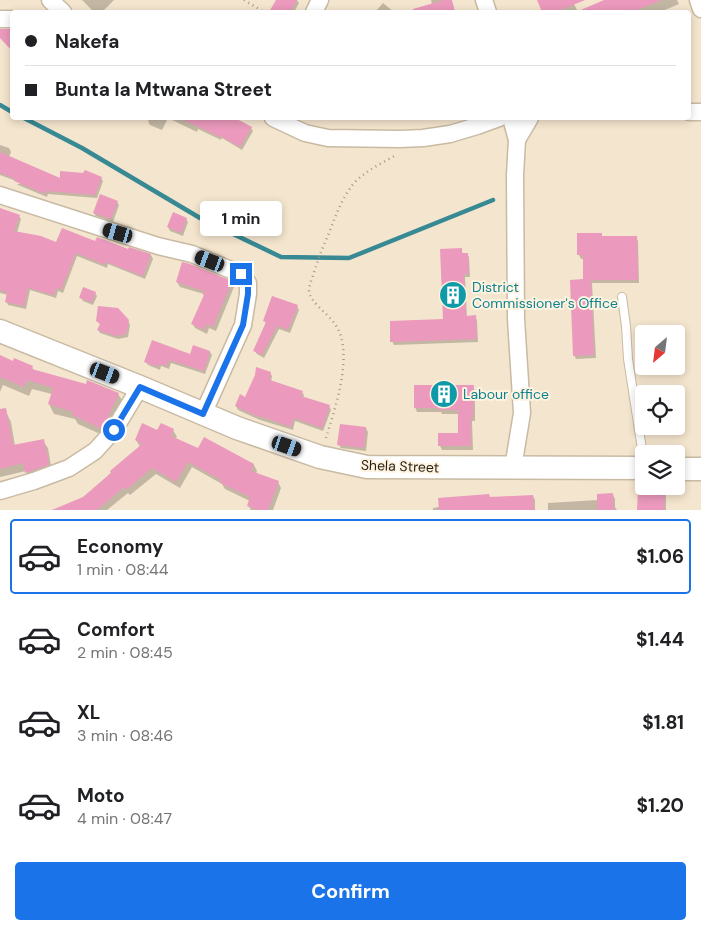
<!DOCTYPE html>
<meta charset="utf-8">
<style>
body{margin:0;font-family:"DM Sans",sans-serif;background:#f2f2f2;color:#202124;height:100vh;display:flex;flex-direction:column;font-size:19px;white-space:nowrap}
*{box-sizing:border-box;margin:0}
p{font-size:16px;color:#757577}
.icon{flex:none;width:28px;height:28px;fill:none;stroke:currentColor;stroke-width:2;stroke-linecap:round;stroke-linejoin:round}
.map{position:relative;height:510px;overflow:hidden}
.panel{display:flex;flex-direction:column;background:#fff;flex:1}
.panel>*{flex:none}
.hud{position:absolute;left:10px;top:10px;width:681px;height:110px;border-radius:5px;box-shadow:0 2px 8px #0003;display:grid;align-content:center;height:110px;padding:0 15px;background:#fff}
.needle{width:32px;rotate:208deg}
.fabs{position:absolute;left:635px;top:325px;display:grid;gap:10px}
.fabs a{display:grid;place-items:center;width:50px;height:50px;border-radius:5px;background:#fff;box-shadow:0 2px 8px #0003;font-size:25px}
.end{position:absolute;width:22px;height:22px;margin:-11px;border:6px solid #1a73e8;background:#fff;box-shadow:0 0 0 2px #fff}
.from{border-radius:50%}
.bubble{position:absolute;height:35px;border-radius:5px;background:#fff;box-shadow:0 2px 8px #0003;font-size:16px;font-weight:700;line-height:35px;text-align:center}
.car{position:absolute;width:15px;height:30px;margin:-15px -8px;border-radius:6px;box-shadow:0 0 4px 1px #0007;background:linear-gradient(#222 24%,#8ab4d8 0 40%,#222 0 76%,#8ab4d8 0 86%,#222 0)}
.hud b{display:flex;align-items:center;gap:18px;height:48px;font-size:19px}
.hud b+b{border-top:1px solid #e0e0e0}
.hud i{width:12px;height:12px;background:#202124}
ul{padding:9px 0 0;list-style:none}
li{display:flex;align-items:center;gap:15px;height:75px;margin:0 10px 8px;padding:0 5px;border:2px solid transparent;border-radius:5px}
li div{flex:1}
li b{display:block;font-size:19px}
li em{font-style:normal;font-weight:700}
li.on{border-color:#1a73e8}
li>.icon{width:45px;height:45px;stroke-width:1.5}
.action{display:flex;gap:10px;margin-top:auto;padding:10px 15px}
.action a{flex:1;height:58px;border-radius:5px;background:#1a73e8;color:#fff;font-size:20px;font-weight:700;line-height:58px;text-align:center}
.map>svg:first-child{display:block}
.shadow{fill:#0003}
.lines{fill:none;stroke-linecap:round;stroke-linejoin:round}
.stream{stroke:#378994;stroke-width:4.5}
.building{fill:#eb99bc}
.service-casing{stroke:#c9baa3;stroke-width:10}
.minor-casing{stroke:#c9baa3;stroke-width:19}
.secondary-casing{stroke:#c9baa3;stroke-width:25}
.path{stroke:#a49988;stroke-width:2.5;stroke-dasharray:1 4;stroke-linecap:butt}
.service{stroke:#fff;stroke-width:8}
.minor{stroke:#fff;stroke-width:16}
.secondary{stroke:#fff;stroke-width:22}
.route{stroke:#1a73e8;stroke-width:6}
.labels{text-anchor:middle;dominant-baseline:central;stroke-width:4;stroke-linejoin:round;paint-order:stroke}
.culture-label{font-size:14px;fill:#0d838f;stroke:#fff3e0;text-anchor:start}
.street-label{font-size:14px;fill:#241f16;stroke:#fff3e0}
</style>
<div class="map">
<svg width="701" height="510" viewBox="0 0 701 510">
<rect width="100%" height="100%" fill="#f4e5ce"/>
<g class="shadow">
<polygon points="82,0 114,0 102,12 94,12"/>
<polygon points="277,0 297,0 299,3 294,12 273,12 272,10"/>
<polygon points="431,0 451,0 455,12 434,12"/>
<polygon points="538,0 572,0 578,12 543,12"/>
<polygon points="608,0 677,0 679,4 660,12 579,12"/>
<polygon points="383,3 394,12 375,12"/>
<polygon points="150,118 228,118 251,128 253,131 242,150 222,138 221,140 198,129 197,132 168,118 162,130 150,125 148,121"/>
<polygon points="0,145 9,148 11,152 9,157 61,180 101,178 103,181 97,198 48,194 47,197 18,185 17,184 20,184 16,179 16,181 0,175"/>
<polygon points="117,202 119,205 113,222 96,216 94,213"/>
<polygon points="0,209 19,216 21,219 17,233 57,244 95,242 128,251 129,249 151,255 153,259 145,279 108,264 107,268 77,256 63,293 58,291 56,298 30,290 26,309 8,305 6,301 8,295 0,293"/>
<polygon points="186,219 188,222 183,236 170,231 168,227"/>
<polygon points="578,234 603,237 636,237 638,241 639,283 592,283 596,358 576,359 574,355 584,281 584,259 581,259 579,255"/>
<polygon points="461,249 463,254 467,254 469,257 470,277 465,277 467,317 475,317 477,320 478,342 394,345 392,341 445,320"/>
<polygon points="177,282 231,282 234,287 216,331 209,328 207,334 195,328 192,323 205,296 204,294 180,287"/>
<polygon points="95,293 97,296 93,305 83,301 81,297"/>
<polygon points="297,306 299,310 290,333 279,329 264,358 257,354 255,351 266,324 265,321"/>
<polygon points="128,321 130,325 128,337 118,339 100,333 98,330"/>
<polygon points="210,352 212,355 205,374 171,363 169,369 161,366 160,370 148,365 146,362"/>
<polygon points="0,357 13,362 32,367 34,371 118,394 124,403 107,437 78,424 75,419 54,414 49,404 52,394 32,389 29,396 3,385 0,392"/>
<polygon points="270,373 272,376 271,382 302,392 304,395 303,398 329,406 331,410 323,431 295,421 293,430 260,420 238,410 236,406"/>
<polygon points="473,387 475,391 475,421 472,421 473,450 442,450 440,446 439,434 459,434 459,414 442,414 441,412 417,412 415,407"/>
<polygon points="7,414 11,422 15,446 43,441 48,448 52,472 30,479 26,471 0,477 0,416"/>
<polygon points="366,428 368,432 366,451 341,448 339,445"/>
<polygon points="173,430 177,437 175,439 198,449 204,439 254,465 257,471 256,474 278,482 281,488 273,510 251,510 248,505 250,501 225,489 222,484 192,467 180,488 156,474 130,495 128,493 107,510 55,510 83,498 140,447 136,440 158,432"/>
<polygon points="664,492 666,496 666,510 638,510"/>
<polygon points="613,495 615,499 615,507 617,510 548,510 548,503 598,500"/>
<polygon points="533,496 535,500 535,510 433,510 433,508 490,498"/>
</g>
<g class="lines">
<g class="stream">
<polyline points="0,105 12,112"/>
<polyline points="24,118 82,148 200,218 281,257 349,258 493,200"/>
</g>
</g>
<g class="building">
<polygon points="276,0 297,0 290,12 269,12"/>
<polygon points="444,0 452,0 455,12 413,12 413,9"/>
<polygon points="537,0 585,0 556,12 542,12"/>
<polygon points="604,0 662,0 632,12 576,12"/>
<polygon points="0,29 10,29 12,32 12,51 0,38"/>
<polygon points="179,118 235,118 252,127 240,147 220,136 220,137"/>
<polygon points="0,152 60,178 60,171 83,173 85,170 102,177 95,195 46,191 45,194 14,181 15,179 0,173"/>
<polygon points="100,194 118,201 111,219 93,213"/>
<polygon points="0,208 20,215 14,231 41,236 56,242 62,228 95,241 97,237 128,249 129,247 151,254 143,276 106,262 105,265 76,253 61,290 56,288 54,295 28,288 24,306 5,302 7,293 0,290"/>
<polygon points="173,212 187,218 181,233 167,227"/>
<polygon points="577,233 602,233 602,236 637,236 638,280 591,280 594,355 573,356 570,280 583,279 583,255 577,255"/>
<polygon points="462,248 462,253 468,253 469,274 464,274 466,316 476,315 477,339 390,342 390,321 443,319 440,249"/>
<polygon points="182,262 190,264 232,281 213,327 207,324 204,330 191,324 204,295 203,295 204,291 176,282"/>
<polygon points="83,287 96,292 92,302 79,298"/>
<polygon points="272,296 298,305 288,330 277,326 262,355 253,351 266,322 263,321"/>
<polygon points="98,306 118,308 129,320 126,334 116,336 97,330 100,324 96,321"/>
<polygon points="152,340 190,354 193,345 210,351 204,371 169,360 167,366 159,364 158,367 144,362"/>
<polygon points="0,355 13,361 14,358 33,366 32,369 86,384 87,380 119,393 104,426 102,429 72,415 73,412 48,404 53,388 27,380 24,387 0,377"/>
<polygon points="256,367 271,372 270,380 303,391 301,396 330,405 322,428 294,418 291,427 259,416 258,417 235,406 240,394 245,397 255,375"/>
<polygon points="414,385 474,385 473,417 471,417 471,446 438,446 438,433 458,433 458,410 438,410 438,408 414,408"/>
<polygon points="6,408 13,445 44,439 49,465 25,473 23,463 0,469 0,409"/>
<polygon points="142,423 157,430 161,423 174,429 171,436 198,448 204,437 254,464 251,471 279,481 268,510 258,510 247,506 250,497 220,483 221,480 188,462 176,482 152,468 126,490 124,487 97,510 52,510 83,497 111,473 110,471 142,444 135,440"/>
<polygon points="340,424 366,427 364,448 337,445"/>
<polygon points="638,490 665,491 664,510 637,510"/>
<polygon points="613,493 614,510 597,510 597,494"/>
<polygon points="489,494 490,497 533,495 534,510 439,510 438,498"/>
</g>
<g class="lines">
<g class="service-casing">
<polyline id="service" points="622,297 626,326 628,359 644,462"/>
</g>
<g class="minor-casing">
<g id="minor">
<polyline points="50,0 63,12"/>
<polyline points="484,0 488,12"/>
<polyline points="698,0 701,9"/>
<polyline points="314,12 320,0"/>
<polyline points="0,19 12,19"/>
<polyline points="689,112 701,112"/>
<polyline points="273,118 305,133 328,138 400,139 423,138 450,134 477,126 499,118"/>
<polyline points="511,118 517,140 515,175 516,319 522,413 513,468"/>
<polyline points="517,140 530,118"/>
<polyline points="0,195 158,246 192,254 241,274 248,283 248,294 243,325 203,414"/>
<polyline points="0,491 34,481 69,468 95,451 114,430 140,387"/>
</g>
</g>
<g class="secondary-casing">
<g id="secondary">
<polyline points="0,331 140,387 237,428 320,457 367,467 644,468"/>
<polyline points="676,469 701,469"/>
</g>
</g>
<g class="path">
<polyline points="244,0 264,12"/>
<path d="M 326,438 C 335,408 355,352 335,324 C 328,314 310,302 309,291 C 309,286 311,281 313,276 C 317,261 323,247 329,233 C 336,215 342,197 355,182 C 367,170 382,163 396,155"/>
</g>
<use href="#service" class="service"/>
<use href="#minor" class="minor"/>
<use href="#secondary" class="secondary"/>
</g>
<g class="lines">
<polyline class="route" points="114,430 140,387 203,414 243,325 248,294 248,283 241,274"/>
</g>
<defs>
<g id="building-disc" transform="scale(1.4375)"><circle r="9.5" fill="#0f9aa8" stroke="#fff3e0"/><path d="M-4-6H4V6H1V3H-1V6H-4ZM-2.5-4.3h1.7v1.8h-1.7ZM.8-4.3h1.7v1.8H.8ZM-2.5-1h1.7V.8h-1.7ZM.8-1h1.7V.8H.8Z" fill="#fff"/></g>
</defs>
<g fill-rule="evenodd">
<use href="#building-disc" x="453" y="295"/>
<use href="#building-disc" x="444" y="394"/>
</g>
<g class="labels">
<g class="culture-label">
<text x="472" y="287">District<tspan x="472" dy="16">Commissioner's Office</tspan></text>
<text x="463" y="394">Labour office</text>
</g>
<g class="street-label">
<text transform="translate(400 466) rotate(2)">Shela Street</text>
</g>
</g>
</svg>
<div class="fabs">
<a><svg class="needle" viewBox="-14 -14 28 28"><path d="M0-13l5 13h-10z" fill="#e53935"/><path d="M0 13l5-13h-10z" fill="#757577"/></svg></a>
<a><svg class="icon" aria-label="locate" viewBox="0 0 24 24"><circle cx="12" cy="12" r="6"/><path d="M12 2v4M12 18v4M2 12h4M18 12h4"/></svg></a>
<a><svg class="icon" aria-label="layers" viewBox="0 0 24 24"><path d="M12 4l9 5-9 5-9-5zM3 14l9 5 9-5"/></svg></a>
</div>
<i class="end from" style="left:114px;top:430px"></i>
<i class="end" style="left:241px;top:274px"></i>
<div class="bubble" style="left:200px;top:201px;width:82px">1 min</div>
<i class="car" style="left:118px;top:233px;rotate:286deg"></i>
<i class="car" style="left:210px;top:261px;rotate:291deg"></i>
<i class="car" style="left:105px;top:373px;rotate:111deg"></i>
<i class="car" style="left:287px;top:446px;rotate:109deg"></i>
<div class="hud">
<b><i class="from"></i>Nakefa</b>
<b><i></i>Bunta la Mtwana Street</b>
</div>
</div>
<section class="panel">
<ul>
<li class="on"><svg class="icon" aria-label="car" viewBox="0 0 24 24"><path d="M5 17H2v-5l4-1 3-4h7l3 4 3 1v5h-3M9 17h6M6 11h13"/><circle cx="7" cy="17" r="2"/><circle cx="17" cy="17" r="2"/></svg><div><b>Economy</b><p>1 min · 08:44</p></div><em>$1.06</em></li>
<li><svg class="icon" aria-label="car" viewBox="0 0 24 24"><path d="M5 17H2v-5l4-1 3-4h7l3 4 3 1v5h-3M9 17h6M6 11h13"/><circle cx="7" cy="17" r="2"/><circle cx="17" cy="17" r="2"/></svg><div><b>Comfort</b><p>2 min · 08:45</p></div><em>$1.44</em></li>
<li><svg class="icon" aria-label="car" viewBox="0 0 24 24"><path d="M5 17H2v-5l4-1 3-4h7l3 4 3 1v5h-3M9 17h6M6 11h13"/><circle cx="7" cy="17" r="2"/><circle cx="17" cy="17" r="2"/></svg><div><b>XL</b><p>3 min · 08:46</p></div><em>$1.81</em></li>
<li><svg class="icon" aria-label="car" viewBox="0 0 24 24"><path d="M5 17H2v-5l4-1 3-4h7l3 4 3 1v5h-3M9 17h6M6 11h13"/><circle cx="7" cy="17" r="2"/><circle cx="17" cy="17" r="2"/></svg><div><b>Moto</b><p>4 min · 08:47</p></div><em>$1.20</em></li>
</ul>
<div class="action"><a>Confirm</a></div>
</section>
